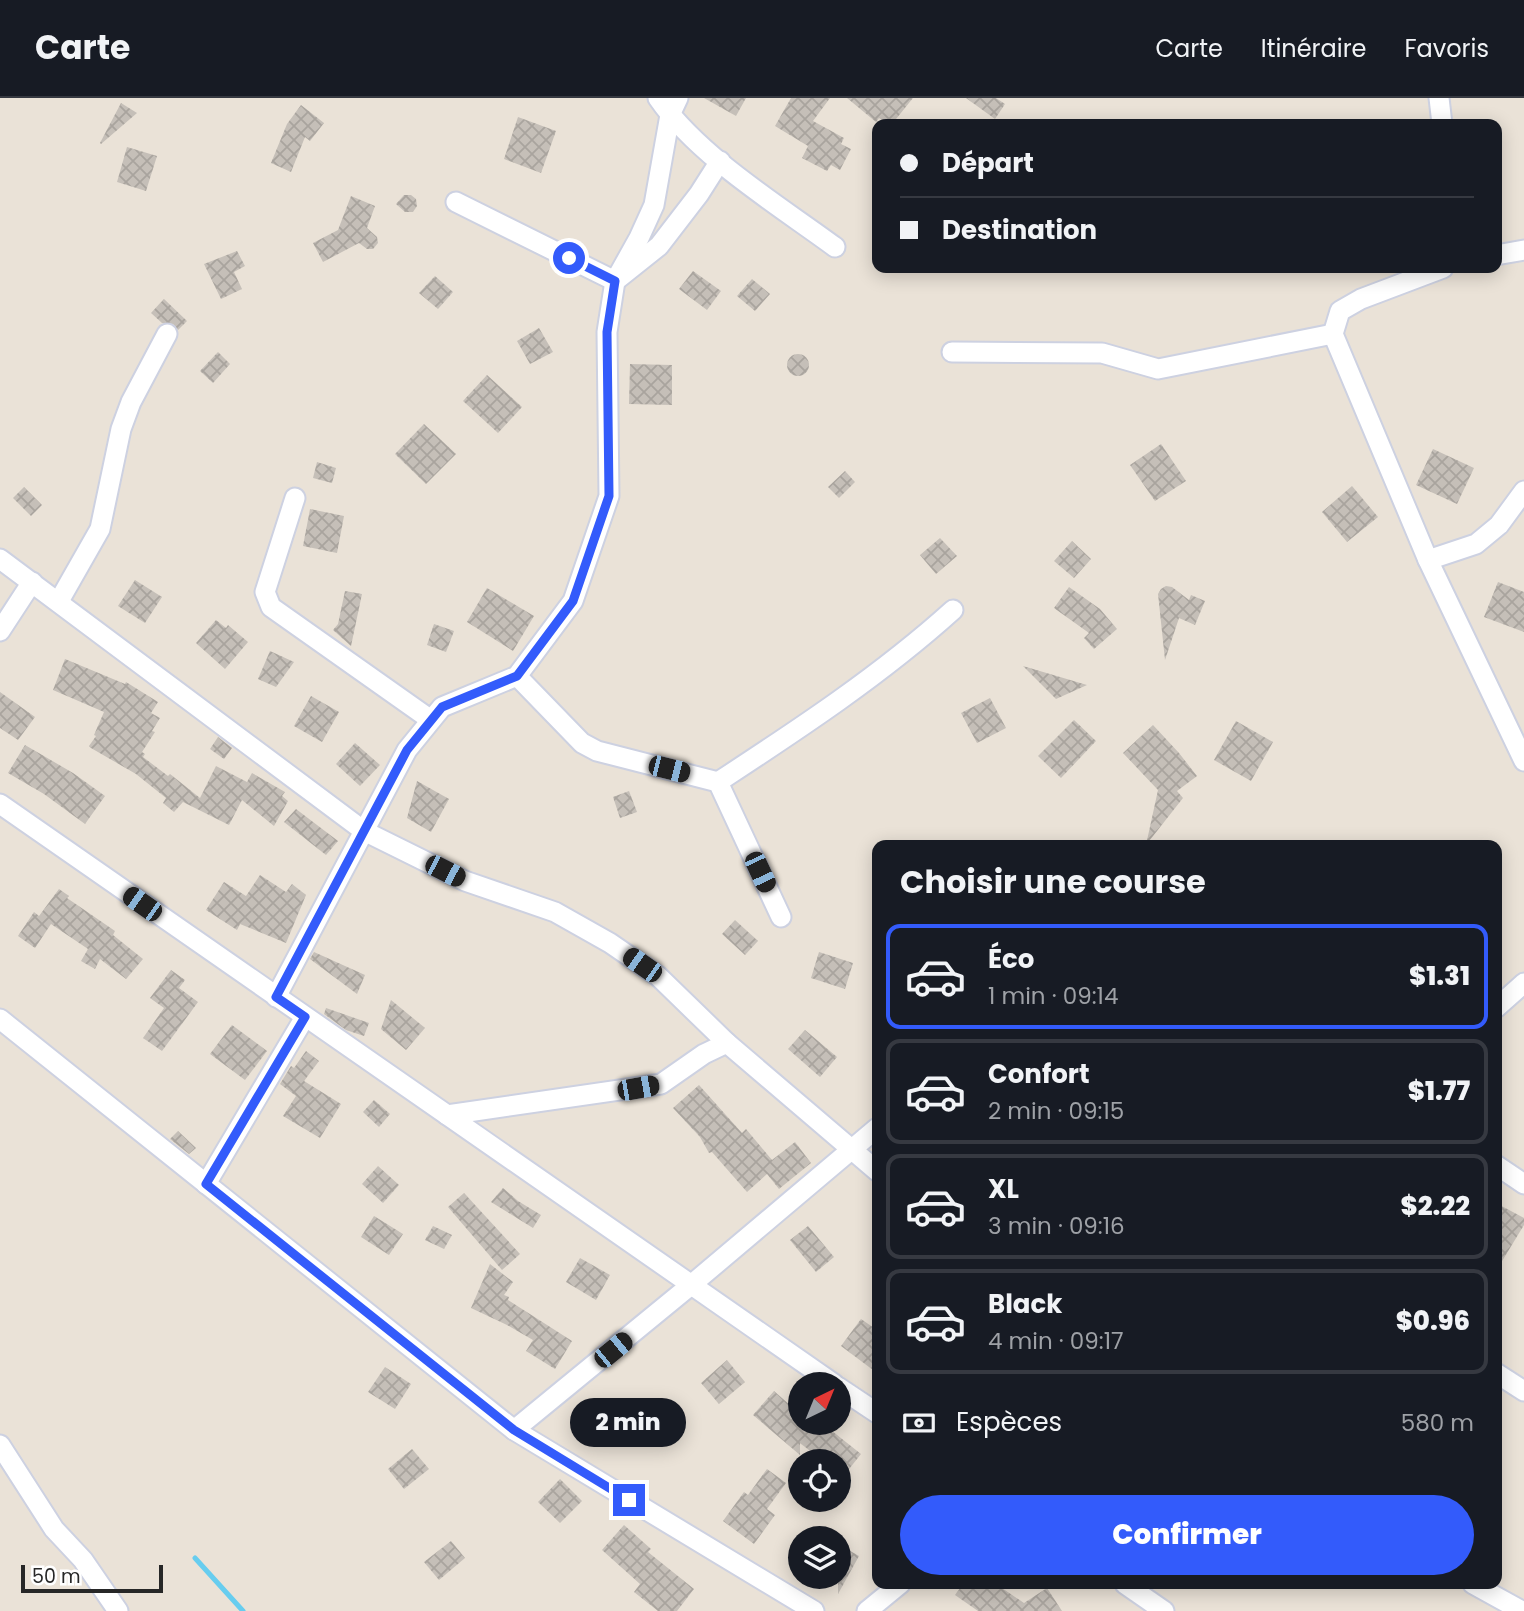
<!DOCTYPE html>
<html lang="fr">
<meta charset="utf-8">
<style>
body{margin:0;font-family:Poppins,sans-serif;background:#242831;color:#f1f3f6;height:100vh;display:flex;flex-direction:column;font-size:26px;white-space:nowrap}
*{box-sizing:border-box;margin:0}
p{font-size:23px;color:#9ea1a6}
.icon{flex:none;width:38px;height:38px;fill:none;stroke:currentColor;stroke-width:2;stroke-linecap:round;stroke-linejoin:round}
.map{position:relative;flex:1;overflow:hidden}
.sheet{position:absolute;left:872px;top:742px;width:630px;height:749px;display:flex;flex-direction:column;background:#171b24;border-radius:14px;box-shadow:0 4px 18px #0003}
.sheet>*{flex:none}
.guide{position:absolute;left:872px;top:21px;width:630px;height:154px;border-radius:14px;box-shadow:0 4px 18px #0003;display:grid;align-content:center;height:154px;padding:0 28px;background:#171b24}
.needle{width:46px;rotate:43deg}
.controls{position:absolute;left:788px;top:1274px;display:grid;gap:14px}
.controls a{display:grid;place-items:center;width:63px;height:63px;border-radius:50%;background:#171b24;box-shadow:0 4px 18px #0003;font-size:35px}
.scale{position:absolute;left:21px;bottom:18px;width:142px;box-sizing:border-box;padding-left:7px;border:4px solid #272727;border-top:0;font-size:19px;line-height:24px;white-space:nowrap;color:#272727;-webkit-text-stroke:5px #fff;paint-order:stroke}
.end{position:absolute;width:32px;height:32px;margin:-16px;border:9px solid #335bfb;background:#fff;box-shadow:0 0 0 4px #fff}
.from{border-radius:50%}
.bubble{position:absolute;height:49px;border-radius:24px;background:#171b24;box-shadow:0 4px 18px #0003;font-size:23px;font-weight:800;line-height:49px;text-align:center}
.car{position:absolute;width:21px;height:42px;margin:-21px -10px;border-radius:9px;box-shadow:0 0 5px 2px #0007;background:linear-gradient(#222 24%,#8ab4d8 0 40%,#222 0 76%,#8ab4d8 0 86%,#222 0)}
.guide b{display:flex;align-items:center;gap:24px;height:66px;font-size:26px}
.guide b+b{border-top:2px solid #363941}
.guide i{width:18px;height:18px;background:#f1f3f6}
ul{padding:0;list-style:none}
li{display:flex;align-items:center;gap:21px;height:105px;margin:0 14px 10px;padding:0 14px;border:4px solid #363941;border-radius:14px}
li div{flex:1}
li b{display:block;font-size:26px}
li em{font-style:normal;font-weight:800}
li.on{border-color:#335bfb}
li>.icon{width:63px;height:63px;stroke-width:1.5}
h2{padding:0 28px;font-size:32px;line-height:84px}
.pay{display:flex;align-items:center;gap:18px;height:77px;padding:0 28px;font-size:26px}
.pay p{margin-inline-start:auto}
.button{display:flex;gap:14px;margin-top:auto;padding:14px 28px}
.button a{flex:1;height:80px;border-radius:42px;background:#335bfb;color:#fff;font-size:28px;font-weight:800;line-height:80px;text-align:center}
header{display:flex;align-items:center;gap:42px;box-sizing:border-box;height:98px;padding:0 35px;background:#171b24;border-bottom:2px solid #363941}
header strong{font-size:33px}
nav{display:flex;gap:38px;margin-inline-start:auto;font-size:24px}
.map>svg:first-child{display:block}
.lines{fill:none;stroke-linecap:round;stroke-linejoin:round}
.stream{stroke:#67cdef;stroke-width:5}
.building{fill:url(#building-cross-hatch)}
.minor-casing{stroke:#cdd1e1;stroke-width:23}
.minor{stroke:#fff;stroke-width:19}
.route{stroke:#335bfb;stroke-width:9}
</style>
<header>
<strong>Carte</strong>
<nav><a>Carte</a><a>Itinéraire</a><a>Favoris</a></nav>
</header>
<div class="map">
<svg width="1524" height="1513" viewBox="0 0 1524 1513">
<defs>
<pattern id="building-cross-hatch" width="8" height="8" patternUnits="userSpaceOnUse" patternTransform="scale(1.75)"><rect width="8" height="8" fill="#c5bfb8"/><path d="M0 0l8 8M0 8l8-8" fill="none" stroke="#a9a49e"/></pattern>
</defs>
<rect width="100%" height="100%" fill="#eae2d7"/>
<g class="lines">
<polyline class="stream" points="195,1460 243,1513"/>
</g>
<g class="building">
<polygon points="704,0 746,0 736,18"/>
<polygon points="791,0 830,0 813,23 844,40 841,46 851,51 840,72 831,67 827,73 802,60 808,48 775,28"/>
<polygon points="847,0 913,0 892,26 888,26 879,20 876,24"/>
<polygon points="966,0 996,0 1005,6 995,21"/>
<polygon points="121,5 137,15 101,46 100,45"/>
<polygon points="301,7 324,25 310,43 305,39 291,74 271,65 287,26"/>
<polygon points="518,19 556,33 541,75 504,61"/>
<polygon points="127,49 157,58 146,93 117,84"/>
<polygon points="404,97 411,97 416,101 417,108 413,114 405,114 396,106"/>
<polygon points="351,98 375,108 367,130 377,139 378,145 373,151 367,151 359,145 323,164 313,145 338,132"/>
<polygon points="237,153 245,168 234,174 242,191 221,201 204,166"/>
<polygon points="693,173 721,193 707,212 679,191"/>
<polygon points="435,178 453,194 438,211 419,195"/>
<polygon points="752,181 770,196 755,213 737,198"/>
<polygon points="164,201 187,223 178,232 173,226 162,225 151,215"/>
<polygon points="539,230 553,254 530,266 517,243"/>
<polygon points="218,254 230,266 213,285 200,273"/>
<circle cx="798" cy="267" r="11"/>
<polygon points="630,266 672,267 672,307 629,306"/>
<polygon points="487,277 522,309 498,335 463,303"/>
<polygon points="424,326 456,356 426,386 395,356"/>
<polygon points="1161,346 1186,383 1155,403 1130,367"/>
<polygon points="1433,351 1474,370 1457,406 1416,387"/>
<polygon points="317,364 336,370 332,385 313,380"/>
<polygon points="845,373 855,384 839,400 828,389"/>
<polygon points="1352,388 1378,419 1347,444 1322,414"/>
<polygon points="24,389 42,407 31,418 13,400"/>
<polygon points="310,411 344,418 337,455 303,448"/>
<polygon points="940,440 957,458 936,476 920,457"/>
<polygon points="1072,443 1091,461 1074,480 1054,463"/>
<polygon points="135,482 162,499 145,525 118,508"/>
<polygon points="1498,484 1524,494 1524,534 1484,519"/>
<polygon points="1166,488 1172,489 1189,502 1191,497 1205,503 1195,527 1179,520 1165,562 1158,496 1161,491"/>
<polygon points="1069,489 1100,511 1117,531 1094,551 1084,540 1089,535 1054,510"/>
<polygon points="487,490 534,518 513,553 467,524"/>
<polygon points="345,493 362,496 351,548 333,532 338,526"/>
<polygon points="216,522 226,530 228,527 248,544 225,571 196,545"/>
<polygon points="434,526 454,533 446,554 427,547"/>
<polygon points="270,553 294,564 276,589 258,581"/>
<polygon points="65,561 125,586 126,584 158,604 151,615 160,620 152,633 155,634 142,654 145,656 143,659 168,678 170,676 200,700 216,668 247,684 252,675 285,694 282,698 288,703 274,728 242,702 229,727 183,704 174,714 163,705 166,700 136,676 91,650 89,648 96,638 94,637 104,614 53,592"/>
<polygon points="1023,568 1087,587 1056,601"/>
<polygon points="0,594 35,619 18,642 0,630"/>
<polygon points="311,598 339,614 322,644 294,628"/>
<polygon points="990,600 1006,630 977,645 961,615"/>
<polygon points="1074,622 1096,643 1061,680 1038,658"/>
<polygon points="1236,623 1273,644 1251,683 1214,662"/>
<polygon points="1153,627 1179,655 1197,678 1177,693 1183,700 1146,747 1158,692 1123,655"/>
<polygon points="218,639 232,650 224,661 210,651"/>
<polygon points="355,645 380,667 360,688 336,666"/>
<polygon points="25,647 73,675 105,698 85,726 44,696 8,675"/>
<polygon points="417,683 449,701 431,734 407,720"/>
<polygon points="629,693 637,714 620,720 613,699"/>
<polygon points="296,711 338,743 326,757 284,724"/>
<polygon points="260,777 286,794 292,786 306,797 286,845 240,826 237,832 206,812 224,784 246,798"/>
<polygon points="59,791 69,798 67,800 115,833 113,837 143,861 126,881 100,861 95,871 81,863 88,851 51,826 35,850 18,838 34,814 39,818"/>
<polygon points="735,822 758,843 745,857 722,836"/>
<polygon points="314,854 365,877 357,896 310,861"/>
<polygon points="819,854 853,865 845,891 811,880"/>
<polygon points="171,872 185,882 179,890 198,904 162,953 143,940 164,910 150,900"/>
<polygon points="391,902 425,930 406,952 381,931"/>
<polygon points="326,910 369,925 364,938 346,932 324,916"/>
<polygon points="232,927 267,953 245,982 210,956"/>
<polygon points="805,932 837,959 820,979 788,951"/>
<polygon points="306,953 319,963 304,983 341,1006 320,1040 283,1018 296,998 280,986 291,968 294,970"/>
<polygon points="699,987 742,1035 746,1031 772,1062 795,1044 811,1065 779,1091 767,1076 747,1094 712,1054 709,1055 700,1039 673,1010"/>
<polygon points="374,1002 390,1016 379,1029 363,1014"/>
<polygon points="178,1033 196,1050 189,1056 170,1041"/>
<polygon points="378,1068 399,1087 383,1105 362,1086"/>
<polygon points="503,1090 518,1103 541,1117 533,1130 491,1104"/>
<polygon points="464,1095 520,1156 502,1172 448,1109"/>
<polygon points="1496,1105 1524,1120 1524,1127 1496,1173"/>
<polygon points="374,1118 403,1136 389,1157 361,1139"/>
<polygon points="433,1128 452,1137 444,1151 425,1142"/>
<polygon points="808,1128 834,1159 816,1174 790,1142"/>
<polygon points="580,1160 610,1177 596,1202 566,1184"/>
<polygon points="490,1166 513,1184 504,1197 509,1199 508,1202 572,1243 555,1271 526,1253 533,1242 507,1227 471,1210"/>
<polygon points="861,1221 877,1232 877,1275 841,1248"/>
<polygon points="727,1262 745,1284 719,1306 701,1285"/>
<polygon points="385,1269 411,1286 395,1311 368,1294"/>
<polygon points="774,1293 800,1316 800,1325 822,1325 861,1356 838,1385 838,1363 823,1363 800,1345 800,1357 753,1317"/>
<polygon points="412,1351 429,1371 404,1391 388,1371"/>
<polygon points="767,1371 786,1385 767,1411 775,1417 754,1446 723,1423 744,1394 748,1397"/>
<polygon points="560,1381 582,1403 560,1425 538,1404"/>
<polygon points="624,1427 651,1451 648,1454 694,1491 677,1513 658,1513 634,1494 640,1486 602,1452"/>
<polygon points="451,1443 465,1460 439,1482 424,1464"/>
<polygon points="838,1446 859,1458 838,1496"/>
<polygon points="963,1486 996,1486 1024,1505 1047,1490 1062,1513 978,1513 955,1497"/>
</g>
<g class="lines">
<g class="minor-casing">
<g id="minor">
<path d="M 658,0 C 698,58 778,107 835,149"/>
<polyline points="1439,0 1442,26"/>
<polyline points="456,104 615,183 659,148 699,96 720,63"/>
<polyline points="1496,157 1524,152"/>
<polyline points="1443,170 1361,201 1340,213 1333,236 1428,462 1524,663"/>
<polyline points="952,254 1102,255 1158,271 1333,236"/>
<polyline points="295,400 265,494 271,509 431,622"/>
<polyline points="0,461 364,733 465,783 555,814 610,845 658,878 727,945"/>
<polyline points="1428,462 1476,446 1499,427 1524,393"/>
<polyline points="59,503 100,431 121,331 131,304 167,236"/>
<polyline points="0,533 32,484"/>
<polyline points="517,578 582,645 597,653 718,684 781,819"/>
<path d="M 718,684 C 799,631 881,577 953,512"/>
<polyline points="0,706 834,1286"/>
<polyline points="276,899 407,652 442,609 517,578 573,503 609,398 607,234 615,183 639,140 654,107 670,17 678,0"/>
<polyline points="1496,910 1524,885"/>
<polyline points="0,921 514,1332 814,1513"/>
<polyline points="447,1017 661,986 704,956 727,945 877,1073"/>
<polyline points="1496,1067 1524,1086"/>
<polyline points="206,1086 305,919"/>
<polyline points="1496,1275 1524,1293"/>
<polyline points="838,1289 877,1315"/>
<polyline points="514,1332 691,1187 877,1030"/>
<polyline points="0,1347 54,1431 83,1462 118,1513"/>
<polyline points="1125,1486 1164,1513"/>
<polyline points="1473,1486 1522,1513"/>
<polyline points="867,1513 900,1486"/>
</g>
</g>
<use href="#minor" class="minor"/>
</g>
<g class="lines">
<polyline class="route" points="569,160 615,183 607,234 609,398 573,503 517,578 442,609 407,652 276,899 305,919 206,1086 514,1332 629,1402"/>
</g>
</svg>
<div class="controls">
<a><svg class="needle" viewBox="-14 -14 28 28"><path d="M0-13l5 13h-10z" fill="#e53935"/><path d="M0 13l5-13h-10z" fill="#9ea1a6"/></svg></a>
<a><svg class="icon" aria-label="locate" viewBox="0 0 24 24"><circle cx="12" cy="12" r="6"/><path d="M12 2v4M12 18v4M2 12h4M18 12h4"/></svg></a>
<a><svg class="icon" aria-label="layers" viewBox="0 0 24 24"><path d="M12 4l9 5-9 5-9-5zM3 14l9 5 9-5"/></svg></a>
</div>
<div class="scale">50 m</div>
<i class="end from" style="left:569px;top:160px"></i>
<i class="end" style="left:629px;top:1402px"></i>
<div class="bubble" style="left:570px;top:1300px;width:116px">2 min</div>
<i class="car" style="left:669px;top:671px;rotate:104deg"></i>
<i class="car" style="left:445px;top:773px;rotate:117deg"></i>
<i class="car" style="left:760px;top:774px;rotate:155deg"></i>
<i class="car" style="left:142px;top:806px;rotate:305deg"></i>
<i class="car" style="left:642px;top:867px;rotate:305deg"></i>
<i class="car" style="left:638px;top:990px;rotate:80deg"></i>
<i class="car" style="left:613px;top:1252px;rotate:51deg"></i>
<div class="guide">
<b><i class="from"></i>Départ</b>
<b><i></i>Destination</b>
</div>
<section class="sheet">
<h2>Choisir une course</h2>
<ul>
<li class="on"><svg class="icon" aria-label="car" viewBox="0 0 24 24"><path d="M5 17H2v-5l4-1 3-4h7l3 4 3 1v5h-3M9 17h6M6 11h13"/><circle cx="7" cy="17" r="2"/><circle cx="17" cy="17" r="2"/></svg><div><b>Éco</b><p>1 min · 09:14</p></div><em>$1.31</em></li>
<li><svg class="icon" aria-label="car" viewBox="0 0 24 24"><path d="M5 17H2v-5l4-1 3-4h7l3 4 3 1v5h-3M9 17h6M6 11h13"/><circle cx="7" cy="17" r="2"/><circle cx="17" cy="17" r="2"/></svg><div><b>Confort</b><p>2 min · 09:15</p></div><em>$1.77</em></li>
<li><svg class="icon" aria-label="car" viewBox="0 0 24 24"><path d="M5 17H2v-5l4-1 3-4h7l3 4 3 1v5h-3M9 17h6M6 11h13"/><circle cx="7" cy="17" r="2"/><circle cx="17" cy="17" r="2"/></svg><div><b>XL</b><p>3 min · 09:16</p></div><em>$2.22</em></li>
<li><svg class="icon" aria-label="car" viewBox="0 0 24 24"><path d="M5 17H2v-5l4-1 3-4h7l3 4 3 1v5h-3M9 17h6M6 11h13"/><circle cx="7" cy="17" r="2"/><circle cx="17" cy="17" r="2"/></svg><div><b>Black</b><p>4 min · 09:17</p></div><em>$0.96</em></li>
</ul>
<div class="pay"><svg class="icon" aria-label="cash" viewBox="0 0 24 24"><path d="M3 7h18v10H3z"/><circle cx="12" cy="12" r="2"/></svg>Espèces<p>580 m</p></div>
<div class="button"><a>Confirmer</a></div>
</section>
</div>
